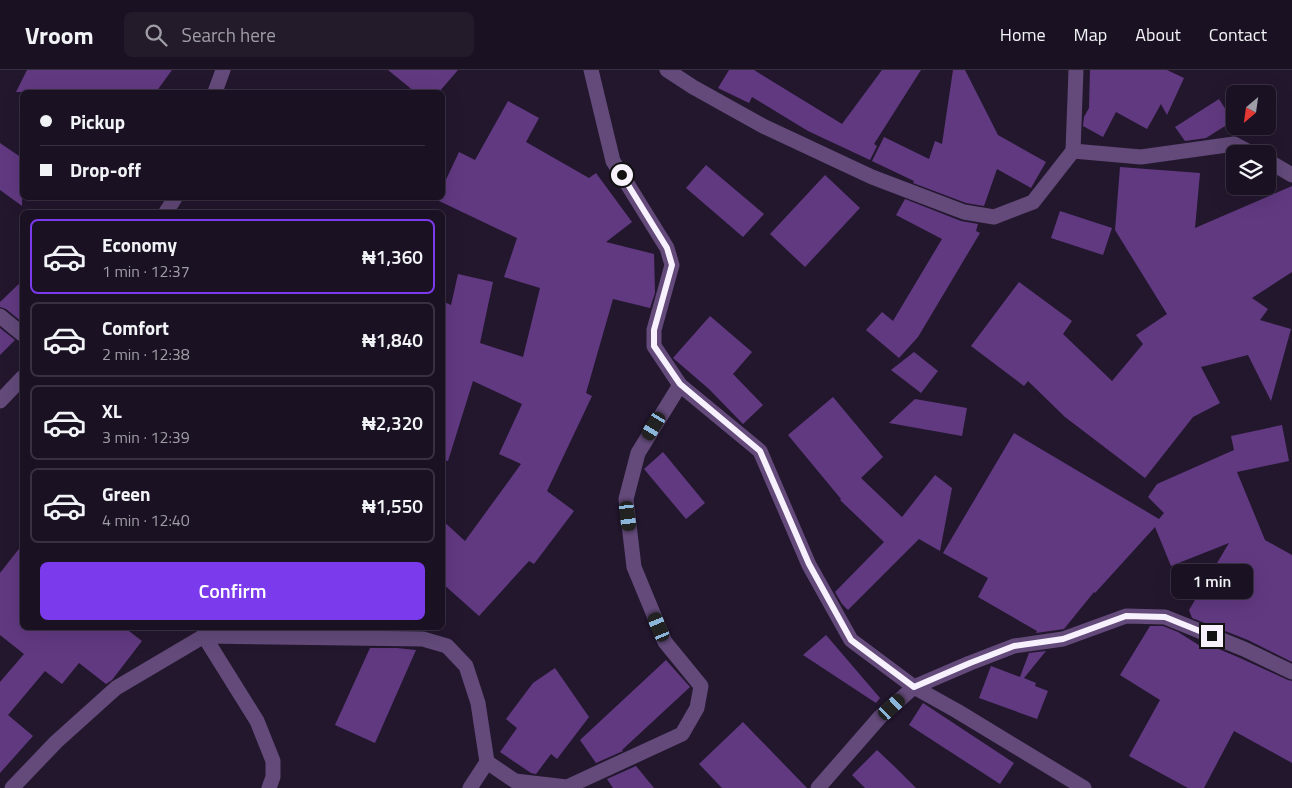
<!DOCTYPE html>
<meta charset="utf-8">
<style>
body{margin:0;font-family:"Titillium Web",sans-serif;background:#231a2a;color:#f1f3f6;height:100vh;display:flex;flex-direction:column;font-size:19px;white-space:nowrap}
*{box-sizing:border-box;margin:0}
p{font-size:16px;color:#9f9da5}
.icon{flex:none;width:28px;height:28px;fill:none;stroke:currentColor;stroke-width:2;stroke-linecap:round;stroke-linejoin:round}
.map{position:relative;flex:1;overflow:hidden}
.side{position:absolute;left:20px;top:140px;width:425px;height:420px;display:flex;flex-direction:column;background:#1a1122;border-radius:8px;box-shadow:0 5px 20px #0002,0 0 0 1px #383140}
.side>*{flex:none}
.hud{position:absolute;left:20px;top:20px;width:425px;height:110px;border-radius:8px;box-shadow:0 5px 20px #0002,0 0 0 1px #383140;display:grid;align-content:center;height:110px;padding:0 20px;background:#1a1122}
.needle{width:32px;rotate:209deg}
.buttons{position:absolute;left:1226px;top:15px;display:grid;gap:10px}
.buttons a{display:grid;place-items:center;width:50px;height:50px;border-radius:8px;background:#1a1122;box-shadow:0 5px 20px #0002,0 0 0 1px #383140;font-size:25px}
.end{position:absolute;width:22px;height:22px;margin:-11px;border:6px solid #f7f1fe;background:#111;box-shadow:0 0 0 2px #111}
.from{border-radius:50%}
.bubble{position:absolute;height:35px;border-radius:8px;background:#1a1122;box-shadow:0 5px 20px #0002,0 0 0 1px #383140;font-size:16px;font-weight:600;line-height:35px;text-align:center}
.car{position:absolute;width:15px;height:30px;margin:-15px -8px;border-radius:6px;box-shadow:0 0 4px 1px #0007;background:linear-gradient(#222 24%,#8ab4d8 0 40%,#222 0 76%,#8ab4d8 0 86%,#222 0)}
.hud b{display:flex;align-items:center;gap:18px;height:48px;font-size:19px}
.hud b+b{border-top:1px solid #383140}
.hud i{width:12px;height:12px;background:#f1f3f6}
ul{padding:9px 0 0;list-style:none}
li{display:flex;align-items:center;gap:15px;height:75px;margin:0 10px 8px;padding:0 10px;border:2px solid #383140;border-radius:8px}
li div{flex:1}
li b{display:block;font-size:19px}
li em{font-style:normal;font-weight:600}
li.current{border-color:#7c3aed}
li>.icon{width:45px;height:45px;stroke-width:1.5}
.cta{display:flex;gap:10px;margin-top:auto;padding:10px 20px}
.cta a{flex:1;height:58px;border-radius:8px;background:#7c3aed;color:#fff;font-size:20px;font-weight:600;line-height:58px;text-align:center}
header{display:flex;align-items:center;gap:30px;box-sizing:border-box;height:70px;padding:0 25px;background:#1a1122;border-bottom:1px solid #383140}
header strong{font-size:24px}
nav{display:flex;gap:28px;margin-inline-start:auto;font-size:18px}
.search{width:350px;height:45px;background:#231a2a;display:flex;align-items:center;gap:12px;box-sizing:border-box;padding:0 18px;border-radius:8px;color:#9f9da5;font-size:19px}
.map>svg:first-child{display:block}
.building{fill:#613981}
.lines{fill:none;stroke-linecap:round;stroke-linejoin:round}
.minor{stroke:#634a7a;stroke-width:15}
.tertiary{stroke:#634a7a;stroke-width:15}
.route{stroke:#f7f1fe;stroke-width:6}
</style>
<header>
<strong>Vroom</strong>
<div class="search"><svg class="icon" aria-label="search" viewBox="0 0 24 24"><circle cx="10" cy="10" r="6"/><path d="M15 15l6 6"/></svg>Search here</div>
<nav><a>Home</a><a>Map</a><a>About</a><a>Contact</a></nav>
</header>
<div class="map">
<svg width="1292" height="718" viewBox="0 0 1292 718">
<rect width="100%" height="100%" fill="#23172e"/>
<g class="building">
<polygon points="27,0 172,0 156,22 16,22"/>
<polygon points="388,0 458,0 439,22 415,22"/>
<polygon points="729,0 754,0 842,54 882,0 921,0 874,74 877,76 870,90 808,61 752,27 749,33 718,18"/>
<polygon points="953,0 965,0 998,65 1046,92 1031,118 997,99 984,136 966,133 913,113 914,111 872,91 884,67 929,89 935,71 942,74"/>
<polygon points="1090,0 1167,0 1184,8 1167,45 1161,34 1147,59 1116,42 1103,67 1083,56 1084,47 1089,38"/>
<polygon points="1219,29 1233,51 1206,68 1185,71 1175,57"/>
<polygon points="508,31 539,48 526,72 589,108 596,103 632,152 606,172 654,184 655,223 650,238 613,229 586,323 592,326 547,421 574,441 534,494 529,491 479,546 442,513 442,450 465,471 521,394 499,384 522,334 473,311 448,391 442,390 442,231 451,235 458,204 493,212 480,273 523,287 540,218 504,207 517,168 437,130 438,128 442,128 442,118 459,82 475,90"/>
<polygon points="0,73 22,88 22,136 0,120"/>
<polygon points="706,95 764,144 743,167 686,118"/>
<polygon points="1120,97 1200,103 1195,158 1292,116 1292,202 1252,228 1268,239 1260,250 1291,259 1271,331 1248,285 1201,297 1220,333 1193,347 1145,408 1065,347 1028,311 1024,316 971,276 1019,212 1072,251 1063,264 1112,311 1143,274 1136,265 1167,244 1115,160"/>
<polygon points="825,105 860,138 805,197 770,164"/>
<polygon points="905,129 961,151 978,154 976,161 980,163 918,267 899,288 866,260 882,242 893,251 942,169 896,145"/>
<polygon points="1060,141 1112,158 1103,185 1051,168"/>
<polygon points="22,211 22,252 6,239 0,237 0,232"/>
<polygon points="710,246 752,282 733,304 763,335 743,354 709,319 673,288"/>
<polygon points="0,258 15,270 0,285"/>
<polygon points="914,282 938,301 921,323 891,300"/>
<polygon points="833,327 883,387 861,408 902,447 935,405 952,418 940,481 919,469 848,540 842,534 835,522 884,472 840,430 841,429 788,365"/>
<polygon points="915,329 967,338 962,366 889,353"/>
<polygon points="1282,355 1289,391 1237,402 1265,470 1292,485 1292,592 1248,570 1192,548 1189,540 1229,473 1171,496 1155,457 1095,523 1094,522 1064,559 1036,563 1037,561 978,527 988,508 943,483 1014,363 1159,449 1164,443 1148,427 1157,414 1234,380 1231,366"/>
<polygon points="663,382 705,433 686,449 644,399"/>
<polygon points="22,475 22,558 125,558 142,571 112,610 106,614 79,593 62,614 45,601 8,645 33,666 0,703 0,612 24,584 0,565 0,503"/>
<polygon points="1150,556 1163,556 1178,562 1205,579 1202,572 1240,588 1288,610 1292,611 1292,693 1234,661 1204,718 1188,718 1129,686 1160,630 1120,605"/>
<polygon points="826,565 880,628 876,633 803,585"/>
<polygon points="370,578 397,578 416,580 375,673 335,655"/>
<polygon points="1046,581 1024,608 1036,613 1035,616 1048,621 1037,649 979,628 991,596 1020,607 1029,583"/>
<polygon points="666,590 690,617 622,680 623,681 596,693 580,670"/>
<polygon points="555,598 589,647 557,689 551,684 536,704 531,703 500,682 517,658 506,649 533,613"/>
<polygon points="923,633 1014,693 1000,714 909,655"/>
<polygon points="743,652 807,718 722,718 699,694"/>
<polygon points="877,680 896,698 916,718 865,718 852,705"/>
<polygon points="636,696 654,718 613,718 607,709"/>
</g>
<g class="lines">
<g class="minor">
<polyline points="591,0 613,91 667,178 672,195 654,260 654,276 680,315 760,381 809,495 851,570 914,617 957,641 1084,718"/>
<polyline points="667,0 693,17 763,56 872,107 964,142 994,147 1033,132 1073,81 1141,87 1234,74 1253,84"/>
<polyline points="1073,81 1076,0"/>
<polyline points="1268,91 1292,105"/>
<polyline points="0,246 22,264"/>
<polyline points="204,566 257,651 273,691 273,707 269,718"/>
<polyline points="487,692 515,711 567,717 682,664 697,638 701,616 665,572 634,497 626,429 638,383 680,315"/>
<polyline points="12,718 56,672 116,618 204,566 423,569 447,576 466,596 478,633 487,692 470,718"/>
<polyline points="818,718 880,647 914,617 970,593 1014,576 1063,569 1126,546 1165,547 1244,579 1292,602"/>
</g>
<g class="tertiary">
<polyline points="215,22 223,0"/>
<polyline points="166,142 175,128"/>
<polyline points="0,331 22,308"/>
</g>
</g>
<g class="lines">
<polyline class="route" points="622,105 667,178 672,195 654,260 654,276 680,314 760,381 809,494 851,570 914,617 970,593 1014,576 1063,569 1126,546 1165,547 1212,566"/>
</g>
</svg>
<div class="buttons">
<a><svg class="needle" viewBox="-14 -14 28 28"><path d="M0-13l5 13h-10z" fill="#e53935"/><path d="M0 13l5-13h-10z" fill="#9f9da5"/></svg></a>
<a><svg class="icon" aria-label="layers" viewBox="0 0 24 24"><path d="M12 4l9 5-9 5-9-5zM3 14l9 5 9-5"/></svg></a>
</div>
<i class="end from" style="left:622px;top:105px"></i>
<i class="end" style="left:1212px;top:566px"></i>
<div class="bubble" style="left:1171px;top:494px;width:82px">1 min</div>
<i class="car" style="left:654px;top:356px;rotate:211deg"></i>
<i class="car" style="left:628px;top:446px;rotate:173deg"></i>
<i class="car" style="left:659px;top:557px;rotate:337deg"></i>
<i class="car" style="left:892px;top:637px;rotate:47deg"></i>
<div class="hud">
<b><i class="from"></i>Pickup</b>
<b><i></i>Drop-off</b>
</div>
<section class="side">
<ul>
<li class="current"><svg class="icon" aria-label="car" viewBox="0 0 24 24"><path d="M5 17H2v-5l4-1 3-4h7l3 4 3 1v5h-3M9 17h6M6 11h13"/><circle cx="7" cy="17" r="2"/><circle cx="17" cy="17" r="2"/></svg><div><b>Economy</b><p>1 min · 12:37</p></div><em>₦1,360</em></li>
<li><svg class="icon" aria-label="car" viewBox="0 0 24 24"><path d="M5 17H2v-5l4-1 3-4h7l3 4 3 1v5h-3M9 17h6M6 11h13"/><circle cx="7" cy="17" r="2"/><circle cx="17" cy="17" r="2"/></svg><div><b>Comfort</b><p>2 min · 12:38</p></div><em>₦1,840</em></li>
<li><svg class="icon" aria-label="car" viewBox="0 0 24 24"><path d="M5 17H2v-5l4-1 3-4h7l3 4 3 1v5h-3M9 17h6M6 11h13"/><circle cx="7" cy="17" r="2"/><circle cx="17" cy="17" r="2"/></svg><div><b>XL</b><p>3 min · 12:39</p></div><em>₦2,320</em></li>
<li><svg class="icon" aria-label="car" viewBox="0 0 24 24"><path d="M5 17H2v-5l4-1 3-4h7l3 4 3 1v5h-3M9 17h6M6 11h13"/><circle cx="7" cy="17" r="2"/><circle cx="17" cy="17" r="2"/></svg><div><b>Green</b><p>4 min · 12:40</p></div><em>₦1,550</em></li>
</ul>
<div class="cta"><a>Confirm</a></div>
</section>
</div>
